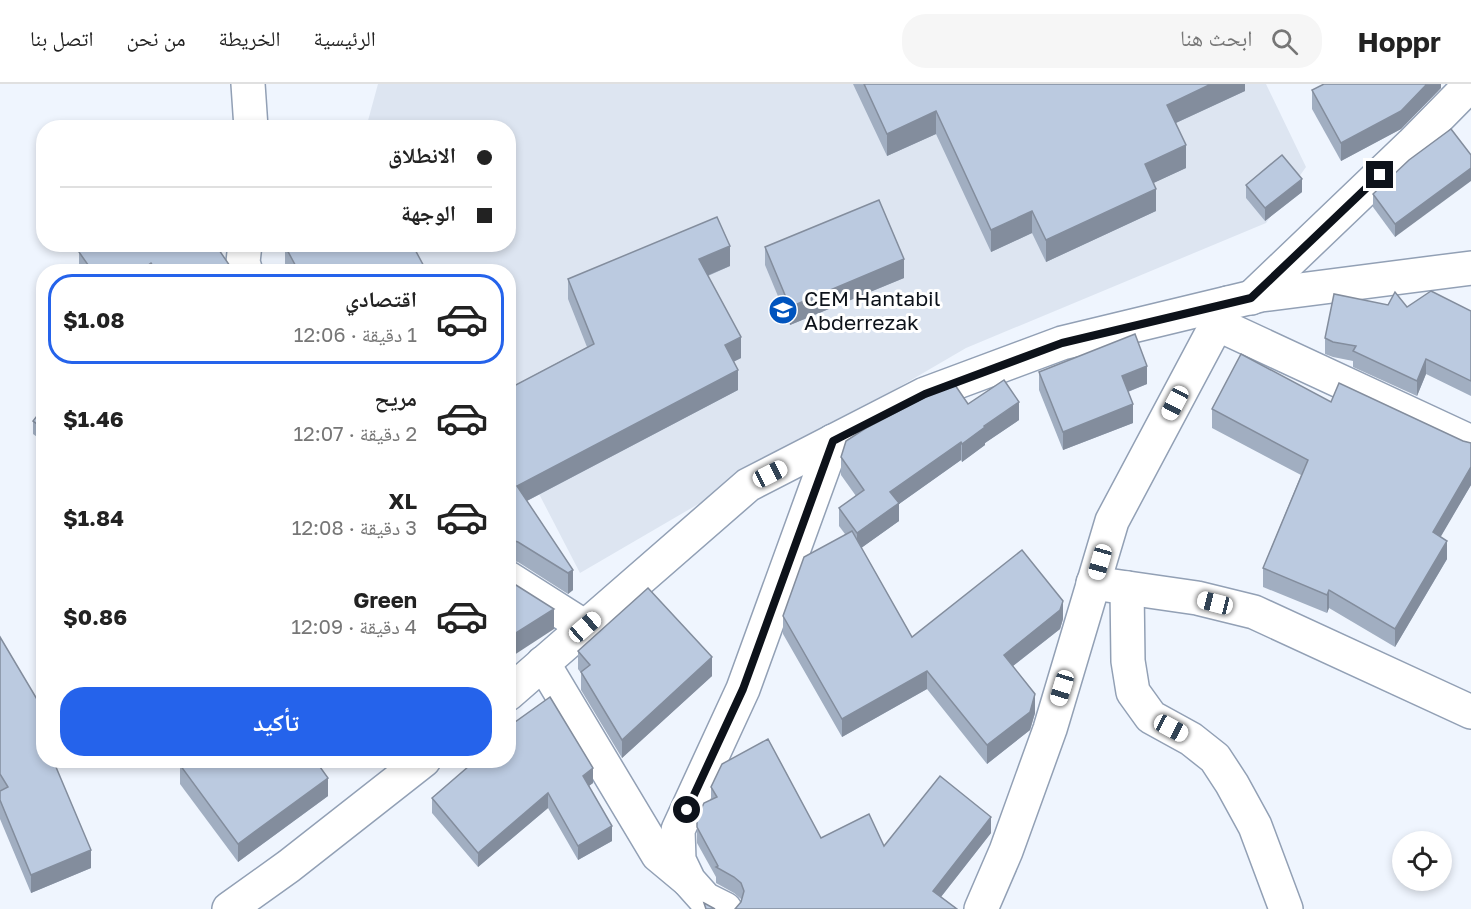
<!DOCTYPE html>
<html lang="ar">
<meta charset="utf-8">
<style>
body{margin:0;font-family:"Golos Text","Noto Naskh Arabic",sans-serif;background:#f6f6f6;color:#222;direction:rtl;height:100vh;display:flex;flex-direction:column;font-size:22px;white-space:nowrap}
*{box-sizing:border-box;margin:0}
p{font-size:20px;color:#767676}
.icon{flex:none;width:33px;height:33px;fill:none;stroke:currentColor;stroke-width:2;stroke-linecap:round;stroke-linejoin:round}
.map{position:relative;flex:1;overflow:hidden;direction:ltr}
.drawer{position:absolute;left:36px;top:180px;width:480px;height:504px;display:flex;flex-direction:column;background:#fff;border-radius:24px;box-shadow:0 3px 9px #0003;direction:rtl}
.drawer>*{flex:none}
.guide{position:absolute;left:36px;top:36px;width:480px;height:132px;border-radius:24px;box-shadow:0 3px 9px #0003;direction:rtl;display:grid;align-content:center;height:132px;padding:0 24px;background:#fff}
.controls{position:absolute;left:1392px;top:747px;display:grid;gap:12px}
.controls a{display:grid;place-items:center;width:60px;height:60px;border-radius:50%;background:#fff;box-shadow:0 3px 9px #0003;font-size:30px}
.end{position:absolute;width:27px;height:27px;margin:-14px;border:8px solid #0d121a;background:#fff;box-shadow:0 0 0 3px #fff}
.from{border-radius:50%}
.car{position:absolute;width:18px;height:36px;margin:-18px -9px;border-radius:8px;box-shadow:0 0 4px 2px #0007;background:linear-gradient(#fff 24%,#345 0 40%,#fff 0 76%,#345 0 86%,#fff 0)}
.guide b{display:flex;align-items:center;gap:21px;height:57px;font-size:22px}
.guide b+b{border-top:2px solid #e0e0e0}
.guide i{width:15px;height:15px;background:#222}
ul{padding:10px 0 0;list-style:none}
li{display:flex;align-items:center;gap:18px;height:90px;margin:0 12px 9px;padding:0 12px;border:3px solid transparent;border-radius:24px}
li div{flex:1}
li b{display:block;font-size:22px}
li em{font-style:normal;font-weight:700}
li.current{border-color:#2563eb}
li>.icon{width:54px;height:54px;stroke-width:1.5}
.button{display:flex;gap:12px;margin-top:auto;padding:12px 24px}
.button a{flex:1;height:69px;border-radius:24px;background:#2563eb;color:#fff;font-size:24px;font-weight:700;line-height:69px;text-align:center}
header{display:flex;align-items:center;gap:36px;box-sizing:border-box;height:84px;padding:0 30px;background:#fff;border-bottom:2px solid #e0e0e0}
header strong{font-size:28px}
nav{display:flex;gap:33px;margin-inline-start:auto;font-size:21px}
.search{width:420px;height:54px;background:#f6f6f6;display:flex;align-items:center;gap:15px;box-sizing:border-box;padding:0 21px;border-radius:24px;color:#767676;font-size:22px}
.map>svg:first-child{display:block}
.built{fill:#dde5f1}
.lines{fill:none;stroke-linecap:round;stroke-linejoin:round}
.street-casing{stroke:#92a0b5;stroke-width:36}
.secondary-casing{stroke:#92a0b5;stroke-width:36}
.street{stroke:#fff;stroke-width:33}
.secondary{stroke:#fff;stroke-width:33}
.wall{fill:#a1aec1}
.shaded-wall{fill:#838d9d}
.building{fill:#bbcae0;stroke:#838d9d;stroke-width:1.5}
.route{stroke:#0d121a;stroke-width:8}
.labels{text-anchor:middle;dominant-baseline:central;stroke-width:6;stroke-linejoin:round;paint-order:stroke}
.poi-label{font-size:21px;fill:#0d121a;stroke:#fff;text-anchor:start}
</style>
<header>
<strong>Hoppr</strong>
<div class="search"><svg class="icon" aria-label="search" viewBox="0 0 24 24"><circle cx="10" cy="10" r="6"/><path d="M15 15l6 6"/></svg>ابحث هنا</div>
<nav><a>الرئيسية</a><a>الخريطة</a><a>من نحن</a><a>اتصل بنا</a></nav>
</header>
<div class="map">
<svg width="1471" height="825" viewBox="0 0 1471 825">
<rect width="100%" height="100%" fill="#eff5fe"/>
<polygon class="built" points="378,0 1266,0 1306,83 1266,139 966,264 580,489 509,352 508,188 422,187 408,161 508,160 508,44 366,44"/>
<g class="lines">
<g class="street-casing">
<g id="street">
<polyline points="248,0 251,44"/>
<polyline points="245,160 243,178 246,188"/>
<polyline points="1251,214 1412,60 1471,0"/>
<polyline points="1217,240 1471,358"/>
<polyline points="508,494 585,543"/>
<polyline points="1093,499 1197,514 1254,528 1471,628"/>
<polyline points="1127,504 1128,577 1133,608 1151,633 1191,655 1215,674 1232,700 1255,742 1286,825"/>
<polyline points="543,579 658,771 688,796"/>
<polyline points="725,825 705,815 689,797 679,776 678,746 743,605 833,357"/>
<polyline points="981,825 1006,767 1050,645 1112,437 1228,219"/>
</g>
</g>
<g class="secondary-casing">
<g id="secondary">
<polyline points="508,610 748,401 925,310 1062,259 1261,211 1471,184"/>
<polyline points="229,825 289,782 424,676"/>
</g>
</g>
<use href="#street" class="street"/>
<use href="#secondary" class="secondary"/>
</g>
<g class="wall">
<polygon points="853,0 1245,0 1245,7 1176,39 1186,84 1153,99 1156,127 1046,178 1032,149 991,168 936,50 887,72"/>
<polygon points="1441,0 1441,4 1401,45 1341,77 1312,25 1312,6"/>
<polygon points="1471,71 1395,153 1373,123 1373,110"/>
<polygon points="1246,101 1302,108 1265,137 1246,114"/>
<polygon points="285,162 427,188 288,188 285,183"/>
<polygon points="765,163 904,194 790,241 765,181"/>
<polygon points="79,168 234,188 80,188 79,186"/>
<polygon points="730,182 708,192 741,274 733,278 738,306 527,417 573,486 573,506 568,510 518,478 508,476 508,305 587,263 568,215 568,195"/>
<polygon points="1388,221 1407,223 1471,227 1471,312 1426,290 1417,312 1353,283 1353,277 1333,273 1325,270 1325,254"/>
<polygon points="1039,288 1147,300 1128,308 1133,339 1063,366 1039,306"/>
<polygon points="1331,318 1471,359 1471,401 1440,453 1447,475 1395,563 1329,524 1327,529 1263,503 1263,484 1301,391 1212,344 1212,325"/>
<polygon points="968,320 1019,336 985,359 985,361 962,378 961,376 899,420 899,437 861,464 912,553 1063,535 1060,545 1013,582 1035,629 1030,646 987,680 927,605 842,653 783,550 783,532 845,450 839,442 839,424 856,412 841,391 841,373"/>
<polygon points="44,323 44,358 33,350 33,337"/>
<polygon points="0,553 44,676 91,784 31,809 0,735"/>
<polygon points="578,567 712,592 622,674 581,606 581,589 578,585"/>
<polygon points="511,641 593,699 589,702 612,757 578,776 548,724 478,783 432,729 432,714 511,647"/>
<polygon points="180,681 328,712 238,778 180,700"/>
<polygon points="711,703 821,754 884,762 991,749 941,813 741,818 741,815 734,809 716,799 716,793 697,759 697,734 711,715"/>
</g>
<g class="shaded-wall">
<polygon points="1211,0 1245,0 1245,7 1167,43 1167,21"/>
<polygon points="1427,0 1441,0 1441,4 1401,45 1341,77 1341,59"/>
<polygon points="936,27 936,50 887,72 887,50"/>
<polygon points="1186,61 1186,84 1145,103 1145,80"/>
<polygon points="1471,84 1471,97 1395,153 1395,140"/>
<polygon points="1302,95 1302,108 1265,137 1265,124"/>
<polygon points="1156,105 1156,127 1046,178 1046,156"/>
<polygon points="1032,127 1032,149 991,168 991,146"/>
<polygon points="730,162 730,182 699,195 699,175"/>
<polygon points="904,175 904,194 790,241 790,223"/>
<polygon points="151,179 151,188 139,188"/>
<polygon points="741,253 741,274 725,282 725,261"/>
<polygon points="1426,275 1426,290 1417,312 1417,297"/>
<polygon points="1147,282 1147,300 1122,310 1122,292"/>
<polygon points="738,286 738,306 517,422 517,402"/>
<polygon points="1019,318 1019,336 985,359 985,361 962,378 962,360 984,342"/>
<polygon points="1133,320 1133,339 1063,366 1063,348"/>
<polygon points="961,358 961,376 899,420 899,437 857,467 857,449 890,408"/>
<polygon points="1471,383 1471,401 1433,466 1433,448"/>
<polygon points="1447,457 1447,475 1395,563 1395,545"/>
<polygon points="573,486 573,506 568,510 568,489"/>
<polygon points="1329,506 1329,524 1327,529 1327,511"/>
<polygon points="1063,517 1063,535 1060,545 1004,589 1004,571"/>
<polygon points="554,525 554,545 508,575 508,554"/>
<polygon points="712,573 712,592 622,674 622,656"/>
<polygon points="927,587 927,605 842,653 842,635"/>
<polygon points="1035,610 1035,629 1030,646 987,680 987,661"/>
<polygon points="593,684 593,699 583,706 583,692"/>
<polygon points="328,694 328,712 238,778 238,760"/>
<polygon points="548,709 548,724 478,783 478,769"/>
<polygon points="991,733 991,749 933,823 933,807"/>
<polygon points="612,742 612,757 578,776 578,762"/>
<polygon points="91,766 91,784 31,809 31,791"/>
</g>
<g class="building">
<polygon points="864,0 1211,0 1167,21 1186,61 1145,80 1156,105 1046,156 1032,127 991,146 936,27 887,50"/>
<polygon points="1324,0 1427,0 1401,27 1341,59 1312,6"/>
<polygon points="345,38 349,44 335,44"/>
<polygon points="1451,45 1471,71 1471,84 1395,140 1373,110 1409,76"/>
<polygon points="1282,71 1302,95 1265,124 1246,101"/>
<polygon points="879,116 904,175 790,223 765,163"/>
<polygon points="717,133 730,162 699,175 741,253 725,261 738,286 517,402 573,486 568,489 518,458 508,455 508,305 594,260 568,195"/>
<polygon points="89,160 215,160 234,188 157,188 151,179 139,188 93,188 79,168"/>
<polygon points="288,160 412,160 427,188 299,188 285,162"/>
<polygon points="1431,207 1471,227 1471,297 1426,275 1417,297 1353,267 1356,262 1333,258 1325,254 1334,210 1388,221 1395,208 1407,223"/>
<polygon points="1135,250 1147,282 1122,292 1133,320 1063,348 1039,288"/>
<polygon points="1241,270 1331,318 1339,299 1463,357 1471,359 1471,383 1433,448 1447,457 1395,545 1329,506 1327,511 1263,484 1308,376 1212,325"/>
<polygon points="1004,296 1019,318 984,342 985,343 962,360 961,358 890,408 899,419 857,449 839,424 864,406 841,373 846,357 866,344 933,309 955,301 968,320"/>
<polygon points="44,323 44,345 33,337"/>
<polygon points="852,447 912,553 1022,466 1063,517 1060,526 1004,571 1035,610 1030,628 987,661 927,587 842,635 783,532 804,473"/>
<polygon points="508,496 554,525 508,554"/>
<polygon points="648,504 712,573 622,656 581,588 590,581 578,567"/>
<polygon points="0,553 44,627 44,644 40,645 44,653 44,676 53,676 91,766 31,791 0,716 0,707 8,703 0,690"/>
<polygon points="550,613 593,684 583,692 612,742 578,762 548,709 478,769 432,714 476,676 508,676 508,648 513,644 511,641"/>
<polygon points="768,655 821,754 869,730 884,762 940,692 991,733 933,807 957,825 735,825 741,818 744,807 741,799 734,793 716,783 718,782 697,743 697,734 704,719 717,713 711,703 722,680"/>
<polygon points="187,676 315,676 328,694 238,760 180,681"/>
<polygon points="704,819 715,825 706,825"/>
</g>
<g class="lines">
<polyline class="route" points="687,726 743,605 833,357 925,310 1062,259 1251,214 1380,91"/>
</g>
<defs>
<g id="school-disc" transform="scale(1.5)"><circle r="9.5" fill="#0054be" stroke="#fff"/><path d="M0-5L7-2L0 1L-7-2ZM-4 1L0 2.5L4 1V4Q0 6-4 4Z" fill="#fff"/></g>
</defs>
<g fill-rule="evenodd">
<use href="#school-disc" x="783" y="226"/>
</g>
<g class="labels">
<g class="poi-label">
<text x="804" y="214">CEM Hantabil<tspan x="804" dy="24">Abderrezak</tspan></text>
</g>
</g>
</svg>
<div class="controls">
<a><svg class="icon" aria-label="locate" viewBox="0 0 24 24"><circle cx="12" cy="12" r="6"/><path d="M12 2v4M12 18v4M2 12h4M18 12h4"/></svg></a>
</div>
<i class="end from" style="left:687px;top:726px"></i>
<i class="end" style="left:1380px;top:91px"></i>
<i class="car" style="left:1175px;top:319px;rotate:208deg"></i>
<i class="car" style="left:770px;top:390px;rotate:63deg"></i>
<i class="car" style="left:1100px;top:478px;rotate:196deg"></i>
<i class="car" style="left:1215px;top:519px;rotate:284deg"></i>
<i class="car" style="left:585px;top:543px;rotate:49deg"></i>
<i class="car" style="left:1062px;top:604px;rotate:197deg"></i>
<i class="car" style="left:1171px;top:644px;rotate:118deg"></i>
<div class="guide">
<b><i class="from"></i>الانطلاق</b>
<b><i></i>الوجهة</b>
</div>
<section class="drawer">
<ul>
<li class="current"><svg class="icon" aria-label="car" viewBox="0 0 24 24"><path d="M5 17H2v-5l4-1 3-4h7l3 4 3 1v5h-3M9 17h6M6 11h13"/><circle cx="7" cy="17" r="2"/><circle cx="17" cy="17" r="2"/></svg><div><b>اقتصادي</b><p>1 دقيقة · 12:06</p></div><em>$1.08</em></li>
<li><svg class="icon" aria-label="car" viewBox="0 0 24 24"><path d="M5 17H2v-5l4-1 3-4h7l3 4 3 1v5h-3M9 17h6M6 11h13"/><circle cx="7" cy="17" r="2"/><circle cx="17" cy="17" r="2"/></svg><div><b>مريح</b><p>2 دقيقة · 12:07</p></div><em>$1.46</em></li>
<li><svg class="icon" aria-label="car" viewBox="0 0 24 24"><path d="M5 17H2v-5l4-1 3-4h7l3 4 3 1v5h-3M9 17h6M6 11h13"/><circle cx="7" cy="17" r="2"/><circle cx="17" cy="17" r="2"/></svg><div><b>XL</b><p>3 دقيقة · 12:08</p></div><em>$1.84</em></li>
<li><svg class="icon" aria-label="car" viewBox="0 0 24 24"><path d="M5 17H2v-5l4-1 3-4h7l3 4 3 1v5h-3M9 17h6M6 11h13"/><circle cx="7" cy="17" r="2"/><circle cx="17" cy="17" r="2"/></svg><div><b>Green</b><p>4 دقيقة · 12:09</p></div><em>$0.86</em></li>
</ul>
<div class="button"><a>تأكيد</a></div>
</section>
</div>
